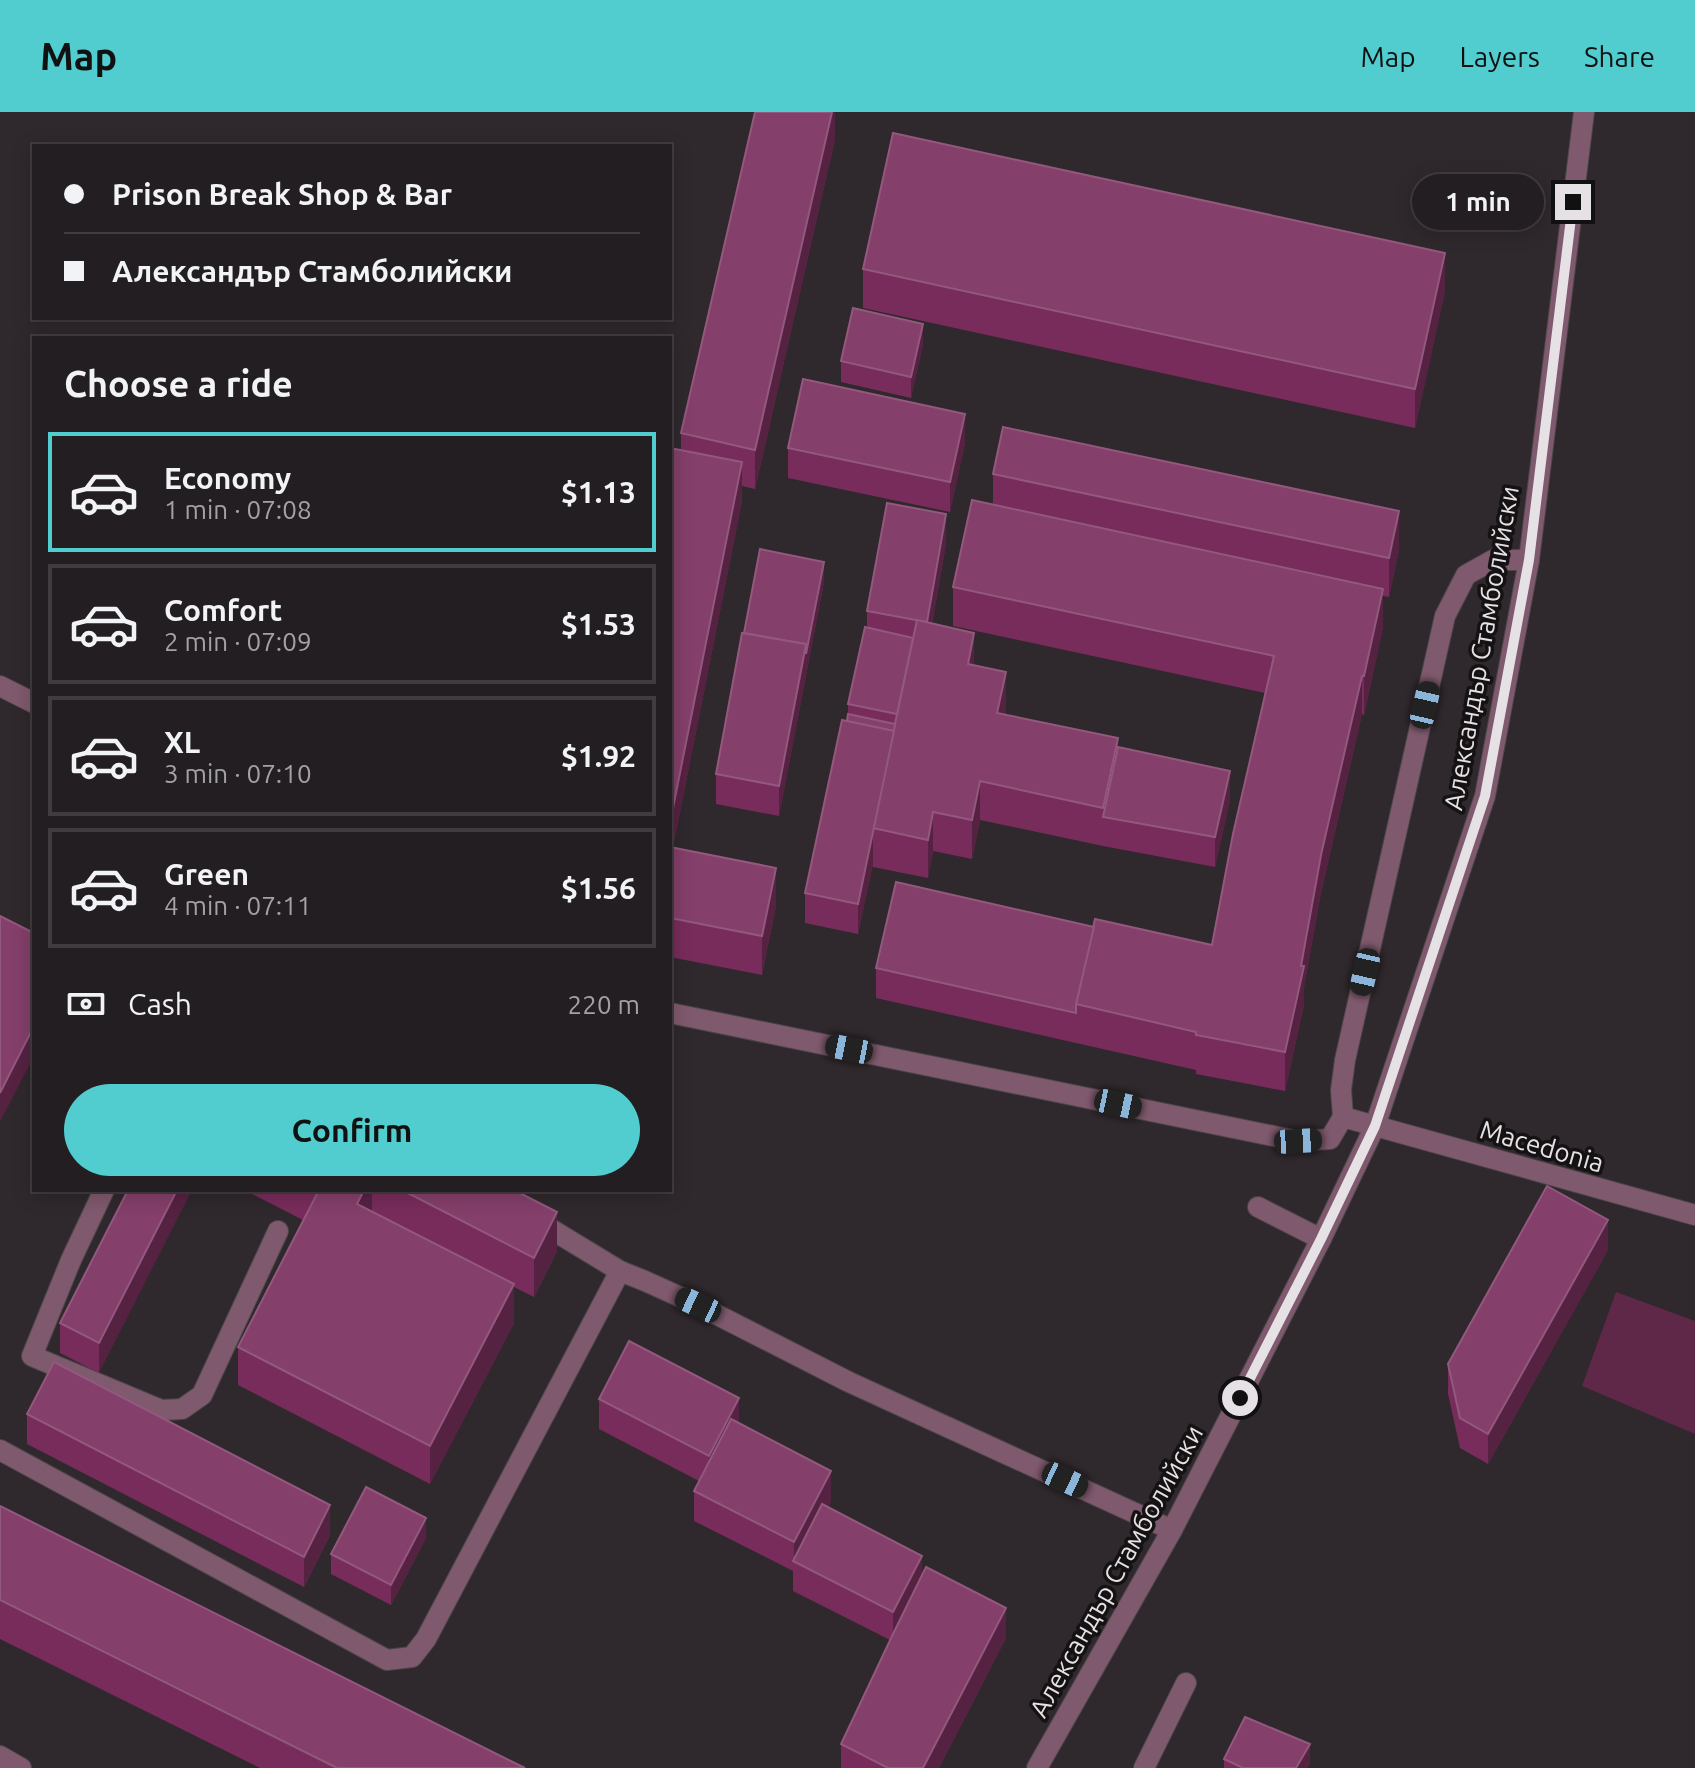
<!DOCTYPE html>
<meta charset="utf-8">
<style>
body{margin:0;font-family:Ubuntu,sans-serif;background:#2f2b2e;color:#f1f3f6;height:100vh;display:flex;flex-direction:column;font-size:30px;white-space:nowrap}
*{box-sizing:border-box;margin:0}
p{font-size:26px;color:#a3a2a5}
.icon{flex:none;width:44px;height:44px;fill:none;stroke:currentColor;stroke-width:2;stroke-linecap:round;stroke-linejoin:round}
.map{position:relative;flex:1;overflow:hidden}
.side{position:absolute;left:32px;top:224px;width:640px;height:856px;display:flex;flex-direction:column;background:#231e21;border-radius:0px;box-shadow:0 4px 20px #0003,0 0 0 2px #403c3f}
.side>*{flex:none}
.hud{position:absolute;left:32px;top:32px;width:640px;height:176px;border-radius:0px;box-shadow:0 4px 20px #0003,0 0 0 2px #403c3f;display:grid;align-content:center;height:176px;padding:0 32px;background:#231e21}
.end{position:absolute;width:36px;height:36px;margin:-18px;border:10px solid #e6e1e4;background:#111;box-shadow:0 0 0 4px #111}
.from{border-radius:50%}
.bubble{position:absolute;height:56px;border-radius:28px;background:#231e21;box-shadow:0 4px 20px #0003,0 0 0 2px #403c3f;font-size:26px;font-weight:700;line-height:56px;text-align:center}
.car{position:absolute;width:24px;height:48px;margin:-24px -12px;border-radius:10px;box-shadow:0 0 6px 2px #0007;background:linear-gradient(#222 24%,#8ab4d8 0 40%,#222 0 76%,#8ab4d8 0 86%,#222 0)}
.hud b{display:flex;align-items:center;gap:28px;height:76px;font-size:30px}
.hud b+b{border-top:2px solid #403c3f}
.hud i{width:20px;height:20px;background:#f1f3f6}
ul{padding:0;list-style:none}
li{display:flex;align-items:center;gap:24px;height:120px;margin:0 16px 12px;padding:0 16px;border:4px solid #403c3f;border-radius:0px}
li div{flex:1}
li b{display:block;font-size:30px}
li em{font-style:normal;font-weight:700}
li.current{border-color:#52cdcf}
li>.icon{width:72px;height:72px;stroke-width:1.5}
h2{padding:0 32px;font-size:36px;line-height:96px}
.pay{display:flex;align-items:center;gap:20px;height:88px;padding:0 32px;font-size:30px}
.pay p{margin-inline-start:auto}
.cta{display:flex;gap:16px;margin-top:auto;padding:16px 32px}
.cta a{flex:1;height:92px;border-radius:48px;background:#52cdcf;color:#111;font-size:32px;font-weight:700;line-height:92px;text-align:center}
header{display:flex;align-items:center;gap:48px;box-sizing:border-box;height:112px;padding:0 40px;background:#52cdcf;color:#111}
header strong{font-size:38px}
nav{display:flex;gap:44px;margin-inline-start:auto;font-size:28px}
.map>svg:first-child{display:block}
.green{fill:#5f2848}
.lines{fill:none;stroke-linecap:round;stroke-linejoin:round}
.minor-casing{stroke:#4c4649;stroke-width:22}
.minor{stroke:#7f596d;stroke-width:20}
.wall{fill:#782c5b}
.shaded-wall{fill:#562242}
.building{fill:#843f6a;stroke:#93587d;stroke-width:2}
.route{stroke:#e6e1e4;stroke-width:10}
.labels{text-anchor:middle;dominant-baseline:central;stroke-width:7;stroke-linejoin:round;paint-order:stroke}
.street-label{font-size:26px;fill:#e6e1e4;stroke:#151214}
</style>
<header>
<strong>Map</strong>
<nav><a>Map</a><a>Layers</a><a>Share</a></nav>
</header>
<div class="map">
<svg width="1695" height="1656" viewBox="0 0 1695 1656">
<rect width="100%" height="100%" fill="#2f282c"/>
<polygon class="green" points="1616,1180 1695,1209 1695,1322 1582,1274"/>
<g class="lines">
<g class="minor-casing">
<g id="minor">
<polyline points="1529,448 1493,448 1466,463 1445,504 1345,948 1341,978 1343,1005 1695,1103"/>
<polyline points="0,574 34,591"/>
<polyline points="670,901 1298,1029 1330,1027 1343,1005"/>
<polyline points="104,1078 71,1148 32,1244 161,1298 182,1297 202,1283 278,1119"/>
<polyline points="1258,1095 1321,1127"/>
<polyline points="536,1108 620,1159 645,1169 698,1193 849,1270 1172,1418"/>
<polyline points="0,1338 387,1548 412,1545 426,1527 620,1159"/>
<polyline points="0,1644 21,1656"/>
<polyline points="1037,1656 1172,1418 1321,1127 1375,1014 1485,684 1529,448 1584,0"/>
<polyline points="1144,1656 1186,1571"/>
</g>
</g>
<use href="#minor" class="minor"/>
</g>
<g class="wall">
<polygon points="835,0 835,27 755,377 742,374 742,389 673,735 776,794 762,863 670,845 670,336 681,338 681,321"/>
<polygon points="863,157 1445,179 1415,316 863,196"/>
<polygon points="923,232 911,286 841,270 841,249"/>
<polygon points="965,331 950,400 788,366 788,336"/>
<polygon points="993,362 1399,438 1389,485 1383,484 1383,515 1364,603 1362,602 1321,781 1304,875 1304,893 1285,979 1196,962 1196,958 876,886 876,856 1094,815 1212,833 1265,581 953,514 953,475 993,393"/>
<polygon points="946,432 932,512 974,553 1006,598 1005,603 1118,635 1230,688 1215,755 1103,734 980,708 972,747 933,739 928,766 873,755 873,752 858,822 805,811 805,781 848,602 848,592 867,516 867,499"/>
<polygon points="824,470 779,704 716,692 716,662"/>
<polygon points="128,1078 99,1261 60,1241 60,1211"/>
<polygon points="244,1078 514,1078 557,1139 534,1185 514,1175 514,1211 430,1372 238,1273 238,1235 303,1108"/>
<polygon points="1608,1138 1488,1352 1460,1336 1448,1282 1448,1252"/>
<polygon points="599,1287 739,1311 831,1388 828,1395 1006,1526 939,1656 841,1656 841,1632 890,1528 793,1479 793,1459 694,1409 694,1379 699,1369 599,1317"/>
<polygon points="27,1302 330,1423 304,1475 27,1332"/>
<polygon points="0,1394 525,1656 260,1656 0,1527"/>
<polygon points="426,1426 391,1493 331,1462 331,1442"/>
<polygon points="1224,1647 1310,1652 1307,1656 1224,1656"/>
</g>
<g class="shaded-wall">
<polygon points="832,0 835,0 835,27 755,377 755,338"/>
<polygon points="1445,141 1445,179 1415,316 1415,277"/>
<polygon points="923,212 923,232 911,286 911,265"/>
<polygon points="965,302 965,331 950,400 950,370"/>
<polygon points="742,350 742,389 670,750 670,711"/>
<polygon points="1399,399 1399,438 1389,485 1389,446"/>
<polygon points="946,402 946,432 927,540 927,510"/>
<polygon points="824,450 824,470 779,704 779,674"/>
<polygon points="1383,477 1383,515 1364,603 1364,564"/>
<polygon points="974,521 974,559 968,552"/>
<polygon points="1006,560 1006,598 997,640 997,601"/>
<polygon points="1362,564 1362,602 1321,781 1304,875 1304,893 1285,979 1285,940 1321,743"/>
<polygon points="1118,626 1118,665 1103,705 1103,734 1103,696"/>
<polygon points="1230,659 1230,688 1215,755 1215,725"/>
<polygon points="980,669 980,708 972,747 972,708"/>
<polygon points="933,700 933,739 928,766 928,728"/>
<polygon points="873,722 873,752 858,822 858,792"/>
<polygon points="776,756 776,794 762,863 762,824"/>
<polygon points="34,914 34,944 0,1010 0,981"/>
<polygon points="177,1078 192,1078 99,1261 99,1231"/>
<polygon points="364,1078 372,1078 372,1101 357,1092"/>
<polygon points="557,1100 557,1139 534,1185 534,1146"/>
<polygon points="1608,1108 1608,1138 1488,1352 1488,1322"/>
<polygon points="514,1172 514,1211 430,1372 430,1334"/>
<polygon points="739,1286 739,1316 709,1374 709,1344"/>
<polygon points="831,1359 831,1388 799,1452 794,1449 794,1430"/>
<polygon points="330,1393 330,1423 304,1475 304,1445"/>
<polygon points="426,1406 426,1426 391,1493 391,1473"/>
<polygon points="922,1444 922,1473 893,1530 893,1500"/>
<polygon points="1006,1496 1006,1526 939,1656 923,1656"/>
<polygon points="1310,1632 1310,1652 1307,1656 1296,1656"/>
</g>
<g class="building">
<polygon points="755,0 832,0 755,338 681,321"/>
<polygon points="893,21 1445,141 1415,277 863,157"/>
<polygon points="853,196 923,212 911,265 841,249"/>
<polygon points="803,267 965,302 950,370 788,336"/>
<polygon points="1003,315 1399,399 1389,446 993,362"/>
<polygon points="670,336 742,350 670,711"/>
<polygon points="972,388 1383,477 1364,564 1362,564 1321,743 1301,854 1304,854 1285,940 1196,923 1196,920 1076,892 1095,807 1212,833 1233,722 1274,544 953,475"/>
<polygon points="887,391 946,402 927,510 867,499"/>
<polygon points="760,437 824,450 806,542 806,532 744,521"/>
<polygon points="917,508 974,521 968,552 1006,560 997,601 1118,626 1103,696 980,669 972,708 933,700 928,728 873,716"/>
<polygon points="865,515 913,526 897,602 848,592"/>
<polygon points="742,521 806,532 779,674 716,662"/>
<polygon points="848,602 895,612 894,619 847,609"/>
<polygon points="842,608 894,619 858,792 805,781"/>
<polygon points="1118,635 1230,659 1215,725 1103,705"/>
<polygon points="670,735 776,756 762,824 670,806"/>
<polygon points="896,770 1094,815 1076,892 1076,901 876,856"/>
<polygon points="0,804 34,821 34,914 0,981"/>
<polygon points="1547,1074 1608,1108 1488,1322 1460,1306 1448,1252"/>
<polygon points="128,1078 177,1078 99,1231 60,1211"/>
<polygon points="319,1078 364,1078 357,1092 514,1172 430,1334 238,1235"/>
<polygon points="402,1078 514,1078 557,1100 534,1146"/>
<polygon points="629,1229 739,1286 709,1344 599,1287"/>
<polygon points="54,1250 330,1393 304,1445 27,1302"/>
<polygon points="731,1307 831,1359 794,1430 694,1379"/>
<polygon points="366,1375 426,1406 391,1473 331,1442"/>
<polygon points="822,1392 922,1444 893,1500 793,1449"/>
<polygon points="0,1394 525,1656 337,1656 0,1488"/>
<polygon points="926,1455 1006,1496 923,1656 888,1656 841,1632 893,1522"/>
<polygon points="1245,1605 1310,1632 1296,1656 1243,1656 1224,1647"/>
</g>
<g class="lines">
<polyline class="route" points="1240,1286 1321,1127 1375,1014 1485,684 1529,448 1573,90"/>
</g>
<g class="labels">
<g class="street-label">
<text transform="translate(1481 536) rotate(-80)">Александър Стамболийски</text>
<text transform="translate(1542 1034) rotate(16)">Macedonia</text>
<text transform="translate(1116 1459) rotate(-61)">Александър Стамболийски</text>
</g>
</g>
</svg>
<i class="end from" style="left:1240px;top:1286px"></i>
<i class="end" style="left:1573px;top:90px"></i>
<div class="bubble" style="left:1412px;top:62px;width:132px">1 min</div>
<i class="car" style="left:1425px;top:593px;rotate:13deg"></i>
<i class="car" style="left:1365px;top:860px;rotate:193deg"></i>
<i class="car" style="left:849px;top:937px;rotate:281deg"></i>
<i class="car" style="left:1118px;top:992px;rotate:102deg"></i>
<i class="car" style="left:1298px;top:1029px;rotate:87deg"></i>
<i class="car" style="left:698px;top:1193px;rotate:295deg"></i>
<i class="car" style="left:1065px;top:1368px;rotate:115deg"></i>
<div class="hud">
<b><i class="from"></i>Prison Break Shop &amp; Bar</b>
<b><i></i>Александър Стамболийски</b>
</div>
<section class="side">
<h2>Choose a ride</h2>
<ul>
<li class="current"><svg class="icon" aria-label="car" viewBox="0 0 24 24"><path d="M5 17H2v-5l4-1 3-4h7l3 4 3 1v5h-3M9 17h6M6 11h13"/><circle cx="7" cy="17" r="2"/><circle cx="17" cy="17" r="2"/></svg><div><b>Economy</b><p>1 min · 07:08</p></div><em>$1.13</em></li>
<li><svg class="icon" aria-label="car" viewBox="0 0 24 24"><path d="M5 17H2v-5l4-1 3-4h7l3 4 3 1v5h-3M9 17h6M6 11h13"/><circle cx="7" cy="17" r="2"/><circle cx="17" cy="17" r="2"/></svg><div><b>Comfort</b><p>2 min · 07:09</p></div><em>$1.53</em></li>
<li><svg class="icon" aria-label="car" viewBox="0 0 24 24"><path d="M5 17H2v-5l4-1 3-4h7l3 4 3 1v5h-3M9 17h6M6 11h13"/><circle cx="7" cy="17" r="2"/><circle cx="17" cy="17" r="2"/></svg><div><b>XL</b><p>3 min · 07:10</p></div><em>$1.92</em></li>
<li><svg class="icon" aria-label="car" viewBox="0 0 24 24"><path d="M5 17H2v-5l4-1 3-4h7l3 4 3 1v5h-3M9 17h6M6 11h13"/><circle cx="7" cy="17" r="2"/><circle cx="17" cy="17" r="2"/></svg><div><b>Green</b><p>4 min · 07:11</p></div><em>$1.56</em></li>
</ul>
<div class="pay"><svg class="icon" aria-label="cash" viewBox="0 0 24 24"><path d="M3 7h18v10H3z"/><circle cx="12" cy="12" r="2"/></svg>Cash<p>220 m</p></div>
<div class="cta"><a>Confirm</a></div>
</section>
</div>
